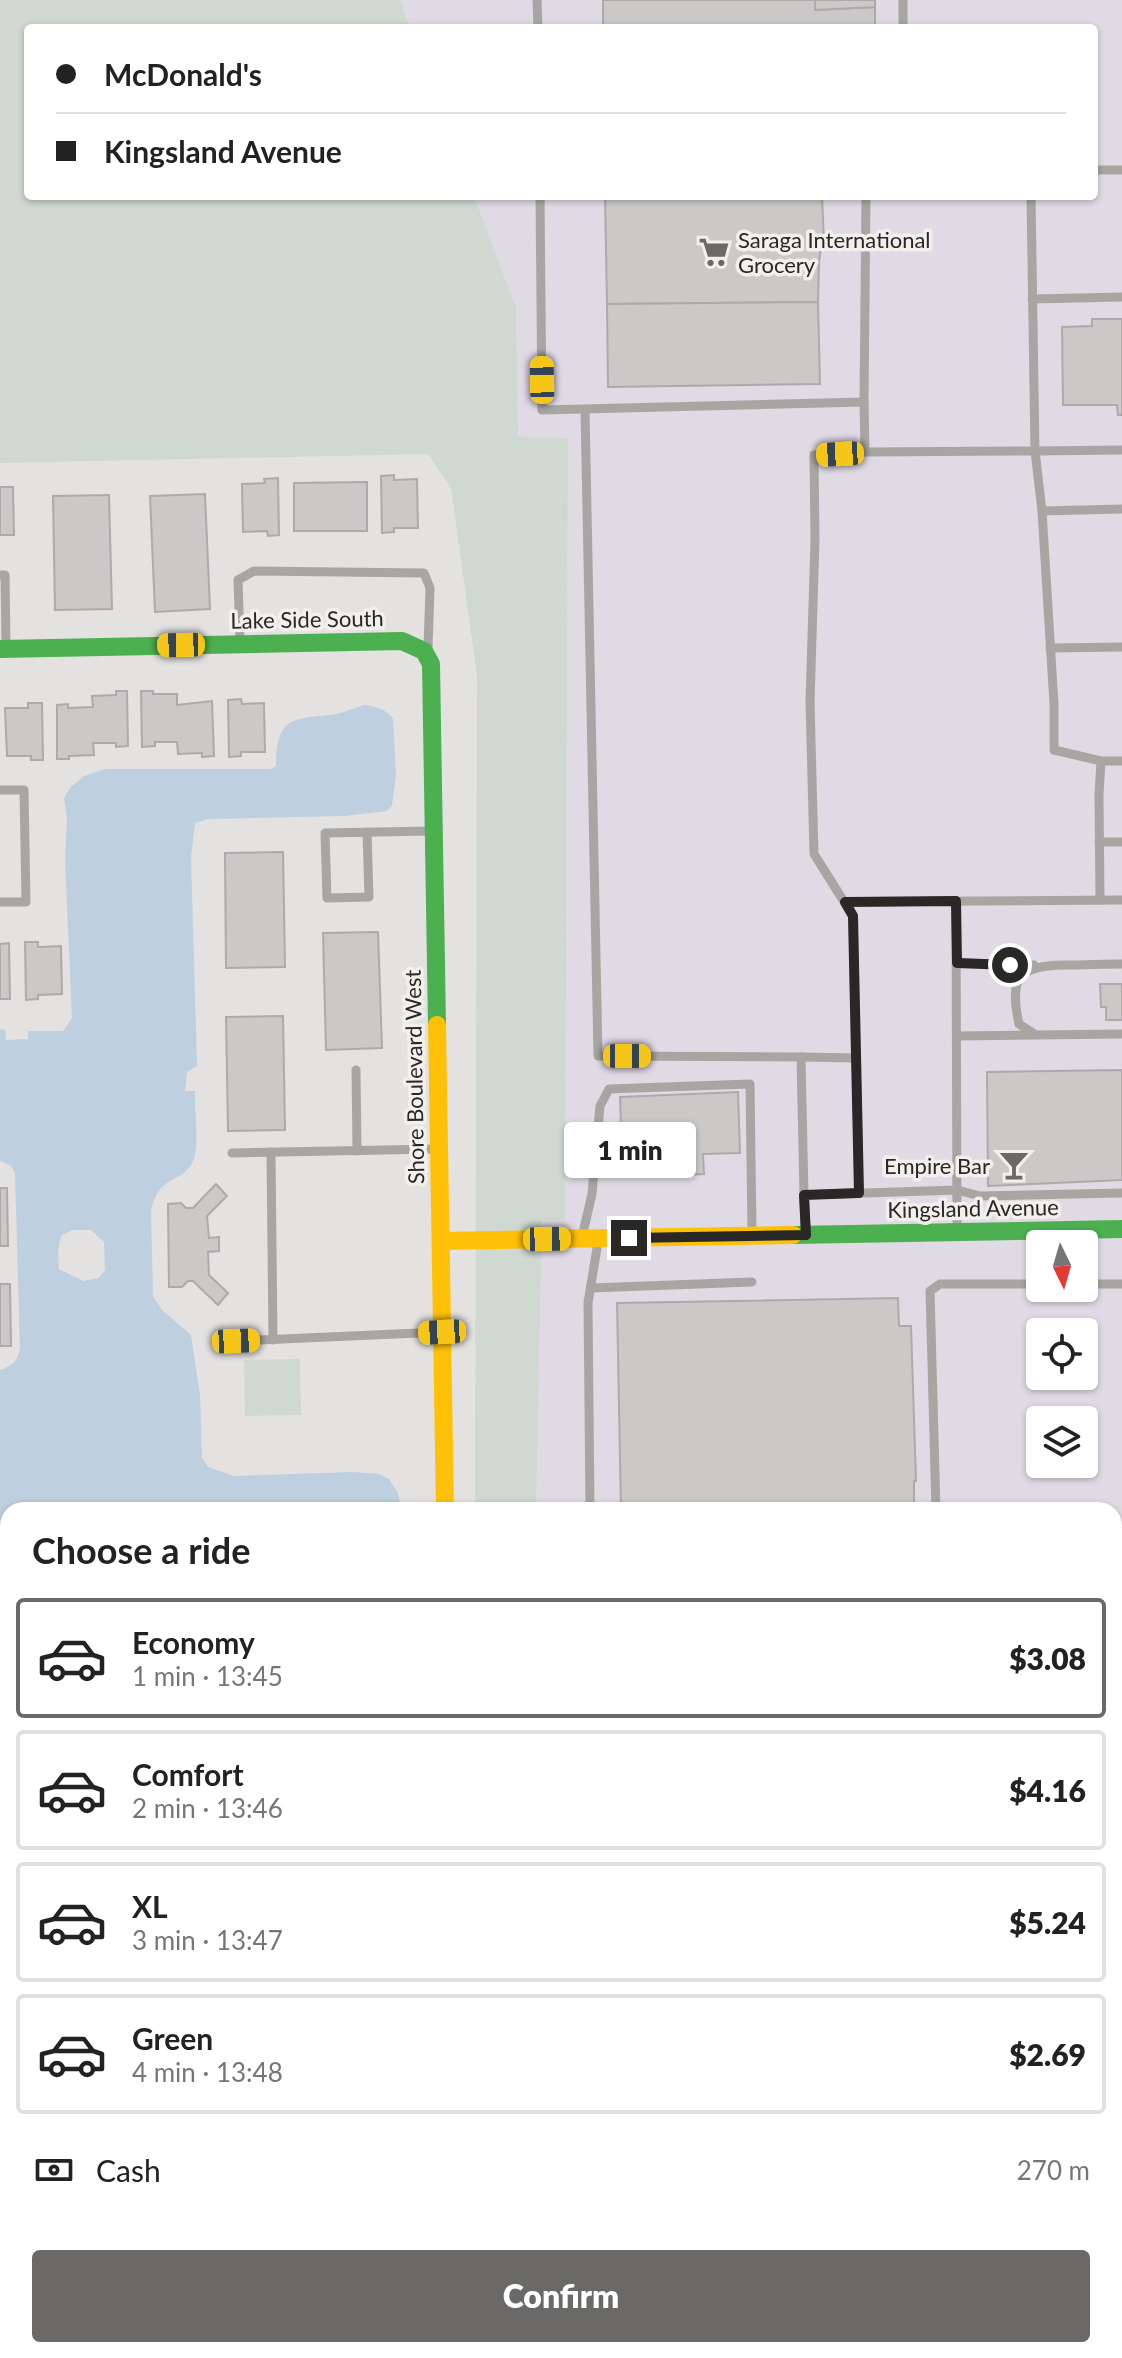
<!DOCTYPE html>
<meta charset="utf-8">
<style>
body{margin:0;font-family:Lato,sans-serif;background:#f2f2f2;color:#222;height:100vh;display:flex;flex-direction:column;font-size:30px;white-space:nowrap}
*{box-sizing:border-box;margin:0}
p{font-size:26px;color:#767676}
.icon{flex:none;width:44px;height:44px;fill:none;stroke:currentColor;stroke-width:2;stroke-linecap:round;stroke-linejoin:round}
.map{position:relative;flex:1;overflow:hidden}
.side{position:absolute;left:0px;top:1502px;width:1122px;height:856px;display:flex;flex-direction:column;background:#fff;border-radius:24px 24px 0 0;box-shadow:0 2px 6px #0004}
.side>*{flex:none}
.banner{position:absolute;left:24px;top:24px;width:1074px;height:176px;border-radius:8px;box-shadow:0 2px 6px #0004;display:grid;align-content:center;height:176px;padding:0 32px;background:#fff}
.needle{width:52px;rotate:175deg}
.fabs{position:absolute;left:1026px;top:1230px;display:grid;gap:16px}
.fabs a{display:grid;place-items:center;width:72px;height:72px;border-radius:8px;background:#fff;box-shadow:0 2px 6px #0004;font-size:40px}
.end{position:absolute;width:36px;height:36px;margin:-18px;border:10px solid #292827;background:#fff;box-shadow:0 0 0 4px #fff}
.from{border-radius:50%}
.bubble{position:absolute;height:56px;border-radius:8px;background:#fff;box-shadow:0 2px 6px #0004;font-size:26px;font-weight:800;line-height:56px;text-align:center}
.car{position:absolute;width:24px;height:48px;margin:-24px -12px;border-radius:10px;box-shadow:0 0 6px 2px #0007;background:linear-gradient(#f5c518 24%,#345 0 40%,#f5c518 0 76%,#345 0 86%,#f5c518 0)}
.banner b{display:flex;align-items:center;gap:28px;height:76px;font-size:30px}
.banner b+b{border-top:2px solid #e0e0e0}
.banner i{width:20px;height:20px;background:#222}
ul{padding:0;list-style:none}
li{display:flex;align-items:center;gap:24px;height:120px;margin:0 16px 12px;padding:0 16px;border:4px solid #e0e0e0;border-radius:8px}
li div{flex:1}
li b{display:block;font-size:30px}
li em{font-style:normal;font-weight:800}
li.on{border-color:#6a6968}
li>.icon{width:72px;height:72px;stroke-width:1.5}
h2{padding:0 32px;font-size:36px;line-height:96px}
.pay{display:flex;align-items:center;gap:20px;height:88px;padding:0 32px;font-size:30px}
.pay p{margin-inline-start:auto}
.primary-button{display:flex;gap:16px;margin-top:auto;padding:16px 32px}
.primary-button a{flex:1;height:92px;border-radius:8px;background:#6a6968;color:#fff;font-size:32px;font-weight:800;line-height:92px;text-align:center}
.map>svg:first-child{display:block}
.commercial{fill:#e0dae5;fill-rule:evenodd}
.green{fill:#cfd8d1}
.water{fill:#becfdf;fill-rule:evenodd}
.building{fill:#cac9c7;stroke:#acaaaa;stroke-width:2}
.lines{fill:none;stroke-linecap:round;stroke-linejoin:round}
.lane{stroke:#a8a6a2;stroke-width:9}
.street{stroke:#a8a6a2;stroke-width:18}
.fast{stroke:#4caf50;stroke-width:18}
.slow{stroke:#ffc107;stroke-width:18}
.route{stroke:#292827;stroke-width:10}
.labels{text-anchor:middle;dominant-baseline:central;stroke-width:7;stroke-linejoin:round;paint-order:stroke}
.poi-label{font-size:22px;fill:#292827;stroke:#f3efed;text-anchor:start}
.street-label{font-size:22px;fill:#292827;stroke:#f3efed}
</style>
<div class="map">
<svg width="1122" height="2358" viewBox="0 0 1122 2358">
<rect width="100%" height="100%" fill="#e4e2e0"/>
<g class="commercial">
<path d="M 400,0 L 1122,0 L 1122,1836 L 1114,1835 L 1114,1510 L 536,1510 L 542,1220 L 565,1218 L 568,438 L 518,437 L 516,308 L 474,196 L 1094,196 L 1094,28 L 410,28 ZM 1040,1244 L 1084,1244 L 1084,1288 L 1040,1288 ZM 1040,1332 L 1084,1332 L 1084,1376 L 1040,1376 ZM 1040,1420 L 1084,1420 L 1084,1464 L 1040,1464 Z"/>
<polygon points="1114,2044 1122,2044 1122,2358 880,2358 880,2350 1114,2350"/>
</g>
<g class="green">
<polygon points="0,0 400,0 410,28 28,28 28,196 474,196 516,308 518,437 568,438 565,1219 542,1220 536,1510 475,1510 477,676 451,488 428,454 0,463"/>
<polygon points="300,1359 301,1415 245,1416 244,1360"/>
<polygon points="1114,1835 1122,1836 1122,2044 1114,2044"/>
<rect x="553" y="2350" width="327" height="8"/>
</g>
<path class="water" d="M 365,705 C 377,707 386,709 393,719 L 396,775 L 392,805 L 387,811 L 344,816 L 209,819 L 195,823 L 191,857 L 197,1066 L 187,1072 L 185,1091 L 195,1091 C 194,1108 200,1147 193,1161 C 181,1186 160,1171 151,1212 L 153,1296 L 161,1309 L 191,1335 L 200,1395 L 202,1458 L 208,1467 L 234,1476 L 353,1472 L 379,1474 L 389,1479 L 398,1493 L 401,1510 L 8,1510 L 8,1645 L 0,1645 L 0,1370 C 12,1366 19,1360 20,1347 L 15,1173 L 11,1166 L 0,1161 L 0,1029 L 5,1030 L 6,1040 L 28,1039 L 28,1031 L 63,1031 L 72,1018 L 65,859 L 67,819 L 64,798 L 70,788 L 84,776 L 105,769 L 270,769 L 276,766 C 277,720 288,719 329,715 C 341,714 353,708 365,705 ZM 72,1230 L 91,1230 L 104,1242 L 105,1270 L 99,1278 L 84,1281 L 59,1269 L 58,1252 L 61,1236 Z"/>
<g class="building">
<polygon points="603,0 815,0 815,10 875,7 875,28 603,28"/>
<polygon points="815,0 875,0 875,7 815,10"/>
<polygon points="605,196 822,196 824,242 822,242 819,262 818,302 607,304"/>
<polygon points="818,302 820,384 608,387 607,304"/>
<polygon points="1092,319 1122,319 1122,415 1118,415 1117,405 1063,405 1062,327 1092,326"/>
<polygon points="394,475 394,480 417,479 418,528 394,528 394,532 382,533 381,476"/>
<polygon points="278,478 279,535 268,536 267,531 243,532 242,484 265,483 264,479"/>
<polygon points="367,482 367,531 294,531 294,483"/>
<polygon points="0,487 13,487 14,535 0,535"/>
<polygon points="205,494 210,609 155,612 150,496"/>
<polygon points="109,495 112,609 55,610 53,496"/>
<polygon points="116,691 127,691 128,746 116,747 116,743 93,743 94,755 69,756 69,759 57,759 57,705 68,704 68,708 93,707 92,696 116,695"/>
<polygon points="141,691 153,691 153,694 177,694 177,705 212,701 214,756 202,757 202,753 178,754 177,742 155,742 155,746 142,747"/>
<polygon points="241,699 242,704 264,703 265,752 241,752 241,756 229,757 228,700"/>
<polygon points="28,703 42,703 43,760 31,760 31,756 7,756 5,708 28,708"/>
<polygon points="283,852 285,967 226,968 225,853"/>
<polygon points="378,932 382,1048 326,1050 323,933"/>
<polygon points="25,942 38,942 38,947 61,946 62,994 38,995 38,999 26,1000"/>
<polygon points="9,943 10,999 0,999 0,944"/>
<polygon points="1100,984 1122,984 1122,1020 1106,1020 1106,1007 1101,1007"/>
<polygon points="283,1016 285,1130 228,1131 226,1017"/>
<polygon points="1122,1070 1122,1180 988,1186 987,1072"/>
<polygon points="738,1092 740,1153 703,1154 704,1174 662,1176 661,1156 622,1157 620,1097"/>
<polygon points="216,1184 227,1196 207,1216 209,1238 219,1237 219,1251 208,1252 209,1275 228,1293 218,1305 193,1281 188,1281 182,1287 169,1287 168,1204 181,1203 186,1208 193,1208"/>
<polygon points="0,1188 7,1188 8,1246 0,1246"/>
<polygon points="0,1284 10,1284 11,1346 0,1346"/>
<polygon points="898,1298 899,1326 911,1326 916,1481 914,1481 914,1510 621,1510 617,1303"/>
<polygon points="8,1735 8,1847 0,1847 0,1736"/>
<polygon points="1,1992 8,1992 8,2350 99,2350 99,2358 6,2358"/>
<rect x="240" y="2350" width="223" height="8"/>
</g>
<g class="lines">
<g class="lane">
<polyline points="537,0 538,28"/>
<polyline points="903,0 903,28"/>
<polyline points="1094,170 1122,170"/>
<polyline points="540,196 542,410 864,402 865,452 1035,451 1042,511"/>
<polyline points="1031,196 1035,451 1122,450"/>
<polyline points="1032,299 1122,297"/>
<polyline points="864,402 866,196"/>
<polyline points="585,410 598,1056 801,1057 804,1195"/>
<polyline points="1122,509 1042,511 1054,704 1054,750 1101,761 1122,761"/>
<polyline points="0,575 5,575 6,645"/>
<polyline points="240,641 238,580 254,571 424,573 430,588 428,648"/>
<polyline points="1050,648 1122,647"/>
<polyline points="0,790 24,790 26,902 0,902"/>
<polyline points="367,832 369,897 327,898 325,833 430,831"/>
<polyline points="1099,842 1122,842"/>
<polyline points="1100,900 1099,795 1101,761"/>
<polyline points="956,901 957,1229"/>
<polyline points="845,902 1122,900"/>
<polyline points="957,963 1034,965"/>
<path d="M 1122,964 C 1103,964 1084,965 1064,965 C 1018,966 1009,977 1019,1024 L 1036,1035 L 1122,1034"/>
<polyline points="957,1036 1034,1035"/>
<polyline points="801,1057 856,1058"/>
<polyline points="356,1070 357,1151"/>
<polyline points="271,1152 273,1340"/>
<polyline points="232,1153 436,1149"/>
<polyline points="859,1193 853,916 814,854 810,702 815,540 814,455 865,452"/>
<polyline points="805,1231 804,1195 957,1190 980,1196 1122,1193"/>
<polyline points="582,1237 592,1194 600,1106 609,1089 750,1084 752,1232"/>
<polyline points="1084,1284 1122,1284"/>
<polyline points="591,1288 752,1282"/>
<polyline points="236,1341 441,1332"/>
<polyline points="590,1510 588,1303 598,1242"/>
<polyline points="936,1510 930,1291 940,1284 1040,1284"/>
<polyline points="1114,1671 1122,1671"/>
<polyline points="1114,1751 1122,1759"/>
<polyline points="1114,1817 1122,1817"/>
<polyline points="0,1972 8,1966"/>
<polyline points="1114,2066 1121,2071 1122,2092"/>
<polyline points="122,2350 122,2358"/>
<polyline points="178,2350 178,2358"/>
<polyline points="502,2350 502,2358"/>
<polyline points="900,2350 900,2358"/>
<polyline points="1003,2358 1003,2350"/>
</g>
<polyline class="street" points="0,1694 8,1694"/>
<g class="fast">
<polyline points="0,649 402,641 424,651 431,664 437,1025"/>
<polyline points="793,1235 1122,1229"/>
</g>
<g class="slow">
<polyline points="437,1025 445,1510"/>
<polyline points="441,1241 793,1235"/>
</g>
</g>
<g class="lines">
<polyline class="route" points="629,1238 806,1235 804,1195 859,1193 853,916 845,902 956,901 957,963 1010,965"/>
</g>
<defs>
<g id="supermarket-bare" transform="scale(2.4)"><path d="M-6-5.5h2.5l.6 2H6L4.5 2H-2.5L-4.4-4H-6ZM-1.5 3.2a1.3 1.3 0 1 0 .1 0ZM3 3.2a1.3 1.3 0 1 0 .1 0Z" fill="#6a6968" stroke="#f3efed" stroke-width="2.5" paint-order="stroke"/></g>
<g id="bar-bare" transform="scale(2.4)"><path d="M-6-5H6L.8 .8V4.5H3.5V6h-7V4.5H-.8V.8Z" fill="#6a6968" stroke="#f3efed" stroke-width="2.5" paint-order="stroke"/></g>
</defs>
<g fill-rule="evenodd">
<use href="#supermarket-bare" x="714" y="252"/>
<use href="#bar-bare" x="1014" y="1165"/>
</g>
<g class="labels">
<g class="poi-label">
<text x="738" y="239">Saraga International<tspan x="738" dy="25">Grocery</tspan></text>
<text x="990" y="1165" text-anchor="end">Empire Bar</text>
</g>
<g class="street-label">
<text transform="translate(307 619) rotate(-1)">Lake Side South</text>
<text transform="translate(414 1077) rotate(-91)">Shore Boulevard West</text>
<text transform="translate(973 1208) rotate(-1)">Kingsland Avenue</text>
</g>
</g>
</svg>
<div class="fabs">
<a><svg class="needle" viewBox="-14 -14 28 28"><path d="M0-13l5 13h-10z" fill="#e53935"/><path d="M0 13l5-13h-10z" fill="#767676"/></svg></a>
<a><svg class="icon" aria-label="locate" viewBox="0 0 24 24"><circle cx="12" cy="12" r="6"/><path d="M12 2v4M12 18v4M2 12h4M18 12h4"/></svg></a>
<a><svg class="icon" aria-label="layers" viewBox="0 0 24 24"><path d="M12 4l9 5-9 5-9-5zM3 14l9 5 9-5"/></svg></a>
</div>
<i class="end from" style="left:1010px;top:965px"></i>
<i class="end" style="left:629px;top:1238px"></i>
<div class="bubble" style="left:564px;top:1122px;width:132px">1 min</div>
<i class="car" style="left:542px;top:380px;rotate:359deg"></i>
<i class="car" style="left:840px;top:454px;rotate:267deg"></i>
<i class="car" style="left:181px;top:645px;rotate:269deg"></i>
<i class="car" style="left:627px;top:1056px;rotate:90deg"></i>
<i class="car" style="left:547px;top:1239px;rotate:89deg"></i>
<i class="car" style="left:442px;top:1332px;rotate:267deg"></i>
<i class="car" style="left:236px;top:1341px;rotate:88deg"></i>
<div class="banner">
<b><i class="from"></i>McDonald's</b>
<b><i></i>Kingsland Avenue</b>
</div>
<section class="side">
<h2>Choose a ride</h2>
<ul>
<li class="on"><svg class="icon" aria-label="car" viewBox="0 0 24 24"><path d="M5 17H2v-5l4-1 3-4h7l3 4 3 1v5h-3M9 17h6M6 11h13"/><circle cx="7" cy="17" r="2"/><circle cx="17" cy="17" r="2"/></svg><div><b>Economy</b><p>1 min · 13:45</p></div><em>$3.08</em></li>
<li><svg class="icon" aria-label="car" viewBox="0 0 24 24"><path d="M5 17H2v-5l4-1 3-4h7l3 4 3 1v5h-3M9 17h6M6 11h13"/><circle cx="7" cy="17" r="2"/><circle cx="17" cy="17" r="2"/></svg><div><b>Comfort</b><p>2 min · 13:46</p></div><em>$4.16</em></li>
<li><svg class="icon" aria-label="car" viewBox="0 0 24 24"><path d="M5 17H2v-5l4-1 3-4h7l3 4 3 1v5h-3M9 17h6M6 11h13"/><circle cx="7" cy="17" r="2"/><circle cx="17" cy="17" r="2"/></svg><div><b>XL</b><p>3 min · 13:47</p></div><em>$5.24</em></li>
<li><svg class="icon" aria-label="car" viewBox="0 0 24 24"><path d="M5 17H2v-5l4-1 3-4h7l3 4 3 1v5h-3M9 17h6M6 11h13"/><circle cx="7" cy="17" r="2"/><circle cx="17" cy="17" r="2"/></svg><div><b>Green</b><p>4 min · 13:48</p></div><em>$2.69</em></li>
</ul>
<div class="pay"><svg class="icon" aria-label="cash" viewBox="0 0 24 24"><path d="M3 7h18v10H3z"/><circle cx="12" cy="12" r="2"/></svg>Cash<p>270 m</p></div>
<div class="primary-button"><a>Confirm</a></div>
</section>
</div>
